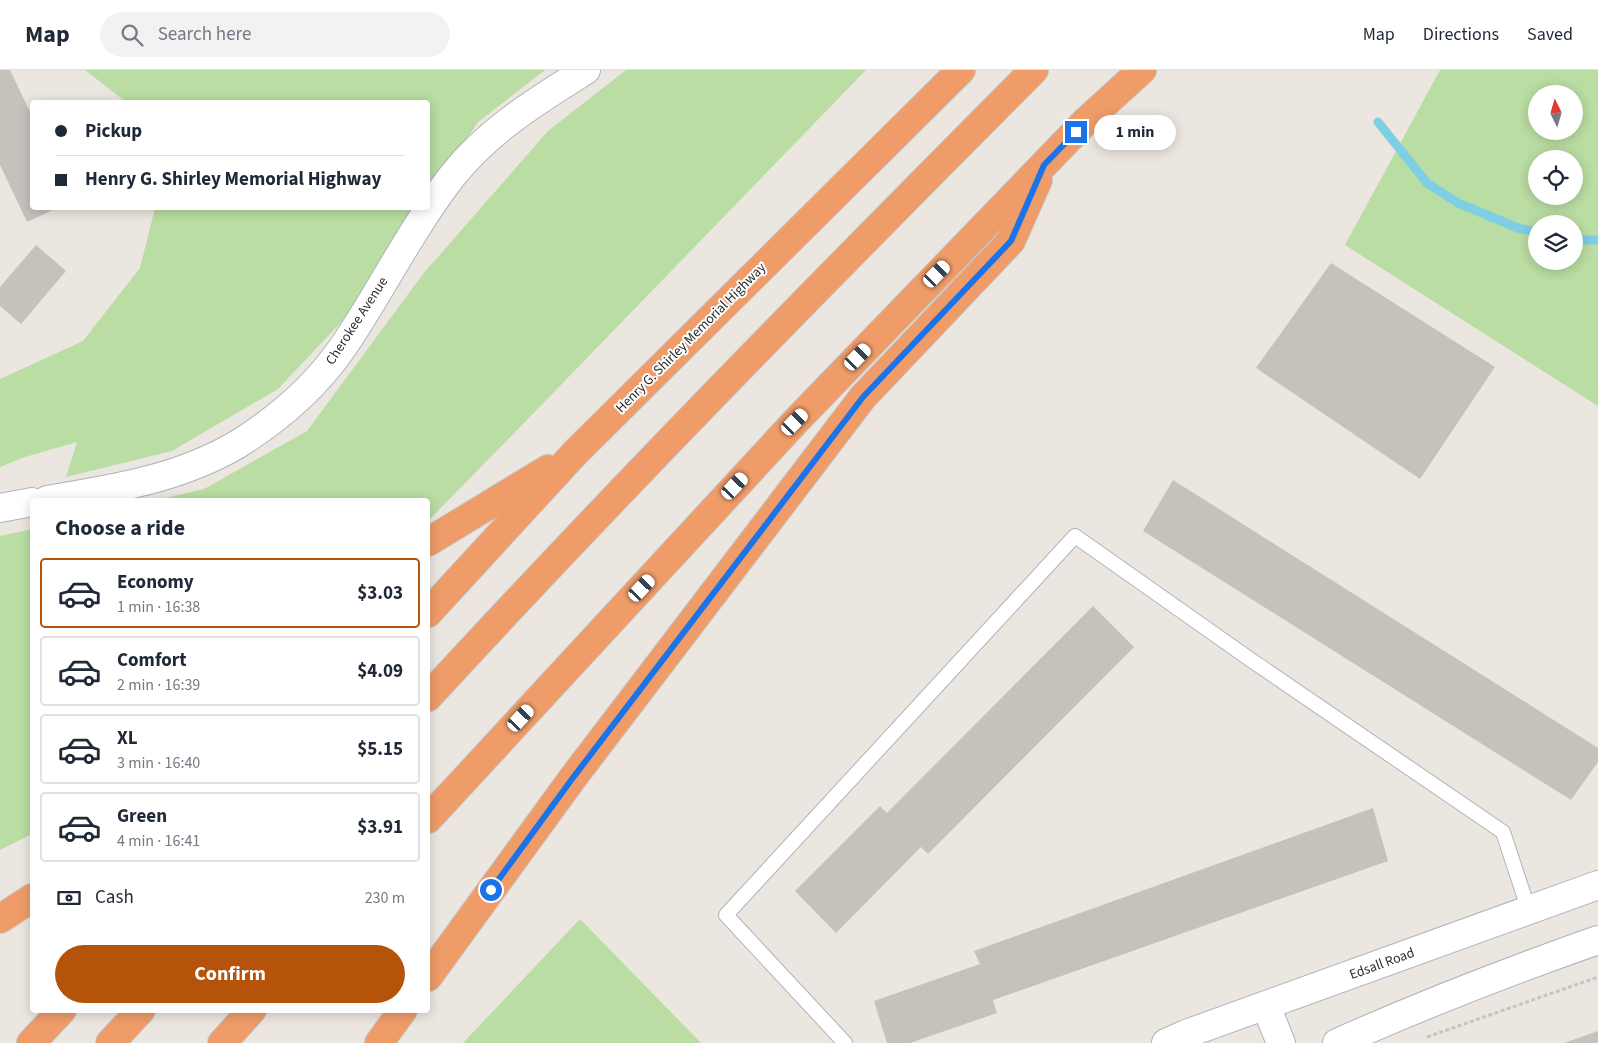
<!DOCTYPE html>
<meta charset="utf-8">
<style>
body{margin:0;font-family:"Source Sans 3",sans-serif;background:#f2f2f3;color:#1f2937;height:100vh;display:flex;flex-direction:column;font-size:19px;white-space:nowrap}
*{box-sizing:border-box;margin:0}
p{font-size:16px;color:#747a83}
.icon{flex:none;width:28px;height:28px;fill:none;stroke:currentColor;stroke-width:2;stroke-linecap:round;stroke-linejoin:round}
.map{position:relative;flex:1;overflow:hidden}
.details{position:absolute;left:30px;top:428px;width:400px;height:515px;display:flex;flex-direction:column;background:#fff;border-radius:5px;box-shadow:0 2px 12px #0003}
.details>*{flex:none}
.top-card{position:absolute;left:30px;top:30px;width:400px;height:110px;border-radius:5px;box-shadow:0 2px 12px #0003;display:grid;align-content:center;height:110px;padding:0 25px;background:#fff}
.needle{width:32px;rotate:355deg}
.buttons{position:absolute;left:1528px;top:15px;display:grid;gap:10px}
.buttons a{display:grid;place-items:center;width:55px;height:55px;border-radius:50%;background:#fff;box-shadow:0 2px 12px #0003;font-size:25px}
.end{position:absolute;width:22px;height:22px;margin:-11px;border:6px solid #1a73e8;background:#fff;box-shadow:0 0 0 2px #fff}
.from{border-radius:50%}
.bubble{position:absolute;height:35px;border-radius:18px;background:#fff;box-shadow:0 2px 12px #0003;font-size:16px;font-weight:700;line-height:35px;text-align:center}
.car{position:absolute;width:15px;height:30px;margin:-15px -8px;border-radius:6px;box-shadow:0 0 4px 1px #0007;background:linear-gradient(#fff 24%,#345 0 40%,#fff 0 76%,#345 0 86%,#fff 0)}
.top-card b{display:flex;align-items:center;gap:18px;height:48px;font-size:19px}
.top-card b+b{border-top:1px solid #e0e1e3}
.top-card i{width:12px;height:12px;background:#1f2937}
ul{padding:0;list-style:none}
li{display:flex;align-items:center;gap:15px;height:70px;margin:0 10px 8px;padding:0 15px;border:2px solid #e0e1e3;border-radius:5px}
li div{flex:1}
li b{display:block;font-size:19px}
li em{font-style:normal;font-weight:700}
li.current{border-color:#b45309}
li>.icon{width:45px;height:45px;stroke-width:1.5}
h2{padding:0 25px;font-size:22px;line-height:60px}
.pay{display:flex;align-items:center;gap:12px;height:55px;padding:0 25px;font-size:19px}
.pay p{margin-inline-start:auto}
.button{display:flex;gap:10px;margin-top:auto;padding:10px 25px}
.button a{flex:1;height:58px;border-radius:30px;background:#b45309;color:#fff;font-size:20px;font-weight:700;line-height:58px;text-align:center}
header{display:flex;align-items:center;gap:30px;box-sizing:border-box;height:70px;padding:0 25px;background:#fff;border-bottom:1px solid #e0e1e3}
header strong{font-size:24px}
nav{display:flex;gap:28px;margin-inline-start:auto;font-size:18px}
.search{width:350px;height:45px;background:#f2f2f3;display:flex;align-items:center;gap:12px;box-sizing:border-box;padding:0 18px;border-radius:28px;color:#747a83;font-size:19px}
.map>svg:first-child{display:block}
.green{fill:#b9dda2;fill-rule:evenodd}
.lines{fill:none;stroke-linecap:round;stroke-linejoin:round}
.stream{stroke:#7ecee4;stroke-width:9}
.building{fill:#c5c1bb}
.service-casing{stroke:#b0b3bb;stroke-width:16}
.minor-casing{stroke:#b0b3bb;stroke-width:30}
.tertiary-casing{stroke:#b0b3bb;stroke-width:30}
.secondary-casing{stroke:#b0b3bb;stroke-width:30}
.motorway-casing{stroke:#c4c4c4;stroke-width:30}
.path{stroke:#c4c4c4;stroke-width:3;stroke-dasharray:4 2.5;stroke-linecap:butt}
.service{stroke:#fff;stroke-width:14}
.minor{stroke:#fff;stroke-width:28}
.tertiary{stroke:#fff;stroke-width:28}
.secondary{stroke:#fff;stroke-width:28}
.motorway{stroke:#ef9c68;stroke-width:28}
.route{stroke:#1a73e8;stroke-width:6}
.labels{text-anchor:middle;dominant-baseline:central;stroke-width:4;stroke-linejoin:round;paint-order:stroke}
.street-label{font-size:14px;fill:#2c2c2c;stroke:#fff}
</style>
<header>
<strong>Map</strong>
<div class="search"><svg class="icon" aria-label="search" viewBox="0 0 24 24"><circle cx="10" cy="10" r="6"/><path d="M15 15l6 6"/></svg>Search here</div>
<nav><a>Map</a><a>Directions</a><a>Saved</a></nav>
</header>
<div class="map">
<svg width="1598" height="973" viewBox="0 0 1598 973">
<rect width="100%" height="100%" fill="#ece6e0"/>
<g class="green">
<polygon points="85,0 545,0 478,52 428,126 428,32 126,32"/>
<polygon points="626,0 866,0 523,354 428,451 428,430 157,430 204,419 307,361 423,204 548,61"/>
<path d="M 1440,0 L 1598,0 L 1598,336 L 1345,175 ZM 1536,24 L 1574,24 L 1574,61 L 1536,61 ZM 1536,89 L 1574,89 L 1574,126 L 1536,126 ZM 1536,154 L 1574,154 L 1574,191 L 1536,191 Z"/>
<polygon points="155,138 419,138 345,248 278,319 172,381 66,407 77,372 25,387 0,397 0,309 83,271 140,198"/>
<polygon points="32,459 32,764 0,780 0,466"/>
<polygon points="580,849 701,973 463,973"/>
</g>
<g class="lines">
<g class="stream">
<polyline points="1378,52 1427,113 1458,133 1518,158 1536,162"/>
<polyline points="1574,170 1598,170"/>
</g>
</g>
<g class="building">
<polygon points="0,0 10,0 32,46 32,138 57,138 27,152 0,95"/>
<polygon points="36,175 66,201 21,254 0,236 0,217"/>
<polygon points="1331,193 1495,297 1420,409 1256,298"/>
<polygon points="1173,410 1598,678 1598,692 1571,730 1143,461"/>
<polygon points="1093,536 1134,577 928,784 921,777 836,863 795,821 880,736 887,743"/>
<polygon points="1373,738 1388,791 993,930 997,943 910,973 887,973 874,931 980,894 974,881"/>
<polygon points="1598,961 1598,973 1564,973"/>
</g>
<g class="lines">
<g class="service-casing">
<polyline id="service" points="845,973 726,845 1075,466 1251,590 1503,762 1529,841"/>
</g>
<g class="minor-casing">
<polyline id="minor" points="1266,936 1281,973"/>
</g>
<g class="tertiary-casing">
<g id="tertiary">
<path d="M 47,430 C 113,419 179,409 238,374 C 278,349 316,316 343,277 C 381,221 411,159 453,105 C 490,59 537,31 586,0"/>
<polyline points="0,438 32,432"/>
</g>
</g>
<g class="secondary-casing">
<g id="secondary">
<polyline points="1166,973 1186,964 1598,815"/>
<path d="M 1337,973 C 1422,935 1510,901 1598,870"/>
</g>
</g>
<g class="motorway-casing">
<g id="motorway">
<polyline points="428,472 548,399"/>
<polyline points="428,543 575,383 961,0"/>
<path d="M 428,627 C 625,413 829,206 1034,0"/>
<polyline points="428,749 795,352 1086,51 1142,0"/>
<polyline points="0,849 32,828"/>
<polyline points="428,907 572,709 863,327 1011,171 1038,110"/>
<polyline points="31,973 62,940"/>
<polyline points="110,973 141,940"/>
<polyline points="222,973 252,940"/>
<polyline points="379,973 403,940"/>
</g>
</g>
<polyline class="path" points="1427,967 1598,907"/>
<use href="#service" class="service"/>
<use href="#minor" class="minor"/>
<use href="#tertiary" class="tertiary"/>
<use href="#secondary" class="secondary"/>
<use href="#motorway" class="motorway"/>
</g>
<g class="lines">
<polyline class="route" points="491,820 572,709 863,327 1011,171 1044,95 1076,62"/>
</g>
<g class="labels">
<g class="street-label">
<text transform="translate(357 251) rotate(-57)">Cherokee Avenue</text>
<text transform="translate(691 268) rotate(-45)">Henry G. Shirley Memorial Highway</text>
<text transform="translate(1382 894) rotate(-20)">Edsall Road</text>
</g>
</g>
</svg>
<div class="buttons">
<a><svg class="needle" viewBox="-14 -14 28 28"><path d="M0-13l5 13h-10z" fill="#e53935"/><path d="M0 13l5-13h-10z" fill="#747a83"/></svg></a>
<a><svg class="icon" aria-label="locate" viewBox="0 0 24 24"><circle cx="12" cy="12" r="6"/><path d="M12 2v4M12 18v4M2 12h4M18 12h4"/></svg></a>
<a><svg class="icon" aria-label="layers" viewBox="0 0 24 24"><path d="M12 4l9 5-9 5-9-5zM3 14l9 5 9-5"/></svg></a>
</div>
<i class="end from" style="left:491px;top:820px"></i>
<i class="end" style="left:1076px;top:62px"></i>
<div class="bubble" style="left:1094px;top:45px;width:82px">1 min</div>
<i class="car" style="left:937px;top:204px;rotate:44deg"></i>
<i class="car" style="left:858px;top:287px;rotate:44deg"></i>
<i class="car" style="left:795px;top:352px;rotate:44deg"></i>
<i class="car" style="left:735px;top:416px;rotate:43deg"></i>
<i class="car" style="left:642px;top:518px;rotate:43deg"></i>
<i class="car" style="left:521px;top:648px;rotate:43deg"></i>
<div class="top-card">
<b><i class="from"></i>Pickup</b>
<b><i></i>Henry G. Shirley Memorial Highway</b>
</div>
<section class="details">
<h2>Choose a ride</h2>
<ul>
<li class="current"><svg class="icon" aria-label="car" viewBox="0 0 24 24"><path d="M5 17H2v-5l4-1 3-4h7l3 4 3 1v5h-3M9 17h6M6 11h13"/><circle cx="7" cy="17" r="2"/><circle cx="17" cy="17" r="2"/></svg><div><b>Economy</b><p>1 min · 16:38</p></div><em>$3.03</em></li>
<li><svg class="icon" aria-label="car" viewBox="0 0 24 24"><path d="M5 17H2v-5l4-1 3-4h7l3 4 3 1v5h-3M9 17h6M6 11h13"/><circle cx="7" cy="17" r="2"/><circle cx="17" cy="17" r="2"/></svg><div><b>Comfort</b><p>2 min · 16:39</p></div><em>$4.09</em></li>
<li><svg class="icon" aria-label="car" viewBox="0 0 24 24"><path d="M5 17H2v-5l4-1 3-4h7l3 4 3 1v5h-3M9 17h6M6 11h13"/><circle cx="7" cy="17" r="2"/><circle cx="17" cy="17" r="2"/></svg><div><b>XL</b><p>3 min · 16:40</p></div><em>$5.15</em></li>
<li><svg class="icon" aria-label="car" viewBox="0 0 24 24"><path d="M5 17H2v-5l4-1 3-4h7l3 4 3 1v5h-3M9 17h6M6 11h13"/><circle cx="7" cy="17" r="2"/><circle cx="17" cy="17" r="2"/></svg><div><b>Green</b><p>4 min · 16:41</p></div><em>$3.91</em></li>
</ul>
<div class="pay"><svg class="icon" aria-label="cash" viewBox="0 0 24 24"><path d="M3 7h18v10H3z"/><circle cx="12" cy="12" r="2"/></svg>Cash<p>230 m</p></div>
<div class="button"><a>Confirm</a></div>
</section>
</div>
